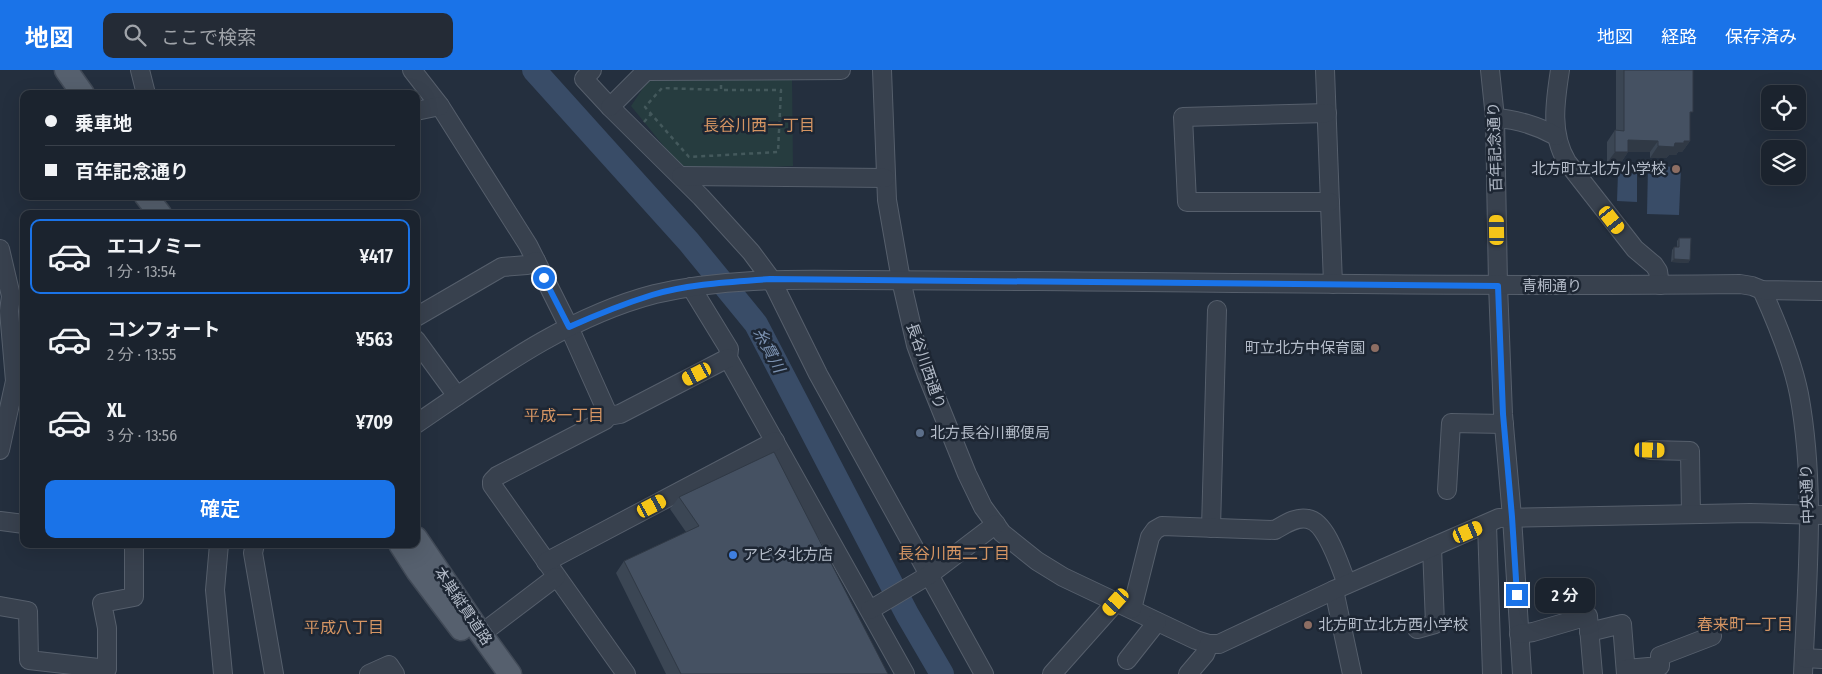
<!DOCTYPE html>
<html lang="ja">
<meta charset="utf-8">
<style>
body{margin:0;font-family:"Fira Sans Condensed","Noto Sans JP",sans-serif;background:#242b36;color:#f1f3f6;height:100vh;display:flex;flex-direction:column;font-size:19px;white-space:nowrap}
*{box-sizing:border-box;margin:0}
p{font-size:16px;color:#a0a4aa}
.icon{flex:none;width:28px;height:28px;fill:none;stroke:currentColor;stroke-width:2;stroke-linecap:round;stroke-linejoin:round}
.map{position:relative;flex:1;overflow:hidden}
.sheet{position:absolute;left:20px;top:140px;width:400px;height:338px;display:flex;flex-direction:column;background:#1b232e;border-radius:10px;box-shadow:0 5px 20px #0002,0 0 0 1px #39404a}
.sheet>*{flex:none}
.banner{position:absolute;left:20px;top:20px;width:400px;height:110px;border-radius:10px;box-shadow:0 5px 20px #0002,0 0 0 1px #39404a;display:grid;align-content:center;height:110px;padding:0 25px;background:#1b232e}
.controls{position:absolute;left:1761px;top:15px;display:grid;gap:10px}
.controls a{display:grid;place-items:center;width:45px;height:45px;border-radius:10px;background:#1b232e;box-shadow:0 5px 20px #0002,0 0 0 1px #39404a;font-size:25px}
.end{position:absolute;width:22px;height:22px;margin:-11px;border:6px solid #1a73e8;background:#fff;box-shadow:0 0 0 2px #fff}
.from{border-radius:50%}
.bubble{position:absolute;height:35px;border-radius:10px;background:#1b232e;box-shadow:0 5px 20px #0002,0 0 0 1px #39404a;font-size:16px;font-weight:600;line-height:35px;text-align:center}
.car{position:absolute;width:15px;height:30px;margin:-15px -8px;border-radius:6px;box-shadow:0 0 4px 1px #0007;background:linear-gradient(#f5c518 24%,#345 0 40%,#f5c518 0 76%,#345 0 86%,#f5c518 0)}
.banner b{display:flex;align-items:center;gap:18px;height:48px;font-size:19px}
.banner b+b{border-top:1px solid #39404a}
.banner i{width:12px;height:12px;background:#f1f3f6}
ul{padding:9px 0 0;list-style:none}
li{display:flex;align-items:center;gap:15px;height:75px;margin:0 10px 8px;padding:0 15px;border:2px solid transparent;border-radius:10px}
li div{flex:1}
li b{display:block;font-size:19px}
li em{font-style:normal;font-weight:600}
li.current{border-color:#1a73e8}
li>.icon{width:45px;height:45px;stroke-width:1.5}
.cta{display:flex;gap:10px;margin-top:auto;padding:10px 25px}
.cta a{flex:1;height:58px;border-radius:10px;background:#1a73e8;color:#fff;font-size:20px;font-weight:600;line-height:58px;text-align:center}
header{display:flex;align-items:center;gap:30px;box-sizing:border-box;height:70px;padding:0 25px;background:#1a73e8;color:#fff}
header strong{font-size:24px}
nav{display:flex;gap:28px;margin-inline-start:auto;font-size:18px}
.search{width:350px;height:45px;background:#242b36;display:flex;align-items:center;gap:12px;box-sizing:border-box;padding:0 18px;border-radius:10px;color:#a0a4aa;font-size:19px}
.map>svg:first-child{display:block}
.green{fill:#263c3f}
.water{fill:#394c67}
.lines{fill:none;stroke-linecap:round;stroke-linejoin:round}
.river{stroke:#394c67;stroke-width:24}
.minor-casing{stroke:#565f6c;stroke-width:20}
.major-casing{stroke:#414a57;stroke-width:25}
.path{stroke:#44595c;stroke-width:2.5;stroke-dasharray:4 4;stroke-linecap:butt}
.minor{stroke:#38414e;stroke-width:18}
.major{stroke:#56606e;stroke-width:22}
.wall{fill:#3b4654}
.shaded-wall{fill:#303945}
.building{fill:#455162;stroke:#303945}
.route{stroke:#1a73e8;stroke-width:6}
.education-dot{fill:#8d6e63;stroke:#1d2633;stroke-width:2}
.service-dot{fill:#5c6f8a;stroke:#1d2633;stroke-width:2}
.shop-dot{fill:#3f7fe0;stroke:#1d2633;stroke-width:2}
.labels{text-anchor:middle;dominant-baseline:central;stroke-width:5;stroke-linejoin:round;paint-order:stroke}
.street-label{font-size:15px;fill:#b4bcc9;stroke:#1d2633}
.poi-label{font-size:15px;fill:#b4bcc9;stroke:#1d2633;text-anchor:start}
.neighbourhood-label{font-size:16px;fill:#d59563;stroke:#1d2633}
.water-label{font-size:16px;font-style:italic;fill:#7c92b1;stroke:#1d2633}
</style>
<header>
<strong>地図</strong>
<div class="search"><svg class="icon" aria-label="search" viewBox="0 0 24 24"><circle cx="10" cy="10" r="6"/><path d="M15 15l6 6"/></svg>ここで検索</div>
<nav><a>地図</a><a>経路</a><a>保存済み</a></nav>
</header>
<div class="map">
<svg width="1822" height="604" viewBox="0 0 1822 604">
<rect width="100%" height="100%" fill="#242f3e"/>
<polygon class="green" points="651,6 792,8 793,96 684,101 631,36"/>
<g class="water">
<polygon points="1648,96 1681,97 1679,145 1647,144"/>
<polygon points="1618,103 1637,103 1637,132 1617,131"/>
</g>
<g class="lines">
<polyline class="river" points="534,0 689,172 756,254 907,544 942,604"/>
<g class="minor-casing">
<g id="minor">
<polyline points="140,0 146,24"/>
<polyline points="412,0 440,36 528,175 569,257 607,342 608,346 605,350 497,406 492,411 492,415 626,604"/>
<polyline points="592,0 584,9 610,37 701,127 751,182 771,209 818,304 984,604"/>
<polyline points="882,0 887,130 901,210 916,275 927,305 967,404 983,437 1002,463 1037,491 1063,507 1196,570 1209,574"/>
<polyline points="1325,0 1333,214"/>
<polyline points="1490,0 1495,48 1498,215 1503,344 1512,447 1522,604"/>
<path d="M 1560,0 C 1555,32 1550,64 1567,92 L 1635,179 L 1654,195 L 1658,201 L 1660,215"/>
<polyline points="610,37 646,1 841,0"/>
<polyline points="416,41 440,36"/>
<polyline points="1327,43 1183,47 1187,132 1330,132"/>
<path d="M 1495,48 C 1515,49 1538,56 1556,66"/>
<polyline points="681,106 885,108"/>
<polyline points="0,179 11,226 9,241 15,311 0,380"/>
<polyline points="691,217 729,279 728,288 905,604"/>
<path d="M 1762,220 C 1777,253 1792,289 1799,324 C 1816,416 1807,511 1803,604"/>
<polyline points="416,247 502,197 527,195 536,191"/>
<polyline points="416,270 457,326"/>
<polyline points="608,346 620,344 728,288"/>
<path d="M 416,354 C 491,303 566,247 655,224 C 720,209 786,209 852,210 C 914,210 975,211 1037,211 C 1271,213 1506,217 1740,214 L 1752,216 L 1762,220 L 1822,221"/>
<polyline points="1650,380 1690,381 1691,444"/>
<polyline points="1447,420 1451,353 1504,354"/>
<polyline points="0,451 24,454"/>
<polyline points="1487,454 1492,604"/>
<polyline points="1211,458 1217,240"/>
<polyline points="219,474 215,520 223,604"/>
<polyline points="255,474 253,483 274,604"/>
<polyline points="546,492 775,371"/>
<polyline points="1334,520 1352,604"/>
<polyline points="0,536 28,541 29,590 107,599 107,558 102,533 134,527 134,474"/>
<path d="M 1132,539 L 1150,467 L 1155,460 L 1162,456 L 1275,460 C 1284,455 1296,446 1308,449 C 1327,452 1340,497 1347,514"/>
<polyline points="870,540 929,505 996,454"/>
<polyline points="1417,559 1435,554 1432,477"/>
<polyline points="1589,562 1622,554 1626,604"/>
<polyline points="481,564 556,507"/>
<polyline points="1519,564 1533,562 1588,546 1593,604"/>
<polyline points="1804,588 1822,589"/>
<polyline points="1127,590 1157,552"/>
<polyline points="1626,599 1660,596 1660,586 1712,566"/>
<polyline points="369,604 389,595 395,604"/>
<polyline points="1052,604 1116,532"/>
<polyline points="1188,604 1205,584 1209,574 1219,574 1334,520 1499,448 1750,443 1822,445"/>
</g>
</g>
<g class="major-casing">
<g id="major">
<polyline points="66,0 83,24"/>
<polyline points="146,126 160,144"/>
<polyline points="416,468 481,564 510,604"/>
<polyline points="400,474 418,502 461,559"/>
</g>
</g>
<g class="path">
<polyline points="721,15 721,20 781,20 778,82 689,87 645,37 662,18 721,20"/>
<polyline points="644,52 651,44"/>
</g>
<use href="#minor" class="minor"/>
<use href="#major" class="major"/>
</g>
<g class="wall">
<polygon points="1616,0 1693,0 1690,47 1690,71 1682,82 1678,82 1676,85 1669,85 1666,88 1650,88 1650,82 1628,82 1620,94 1607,93 1607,72 1615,60 1616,60"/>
<polygon points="1679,168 1690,190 1688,193 1671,192 1672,180 1674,177 1677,177 1677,171"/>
<polygon points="679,427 888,604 666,604 616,503 624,491 686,462 670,439"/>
</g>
<g class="shaded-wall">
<polygon points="1628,70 1658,71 1650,82 1620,82"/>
<polygon points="1684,71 1690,71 1682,82 1678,82 1676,85 1669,85 1666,88 1650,88 1658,76"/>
<polygon points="1615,82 1628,82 1620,94 1607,93"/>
<polygon points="1674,189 1690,190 1688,193 1671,192"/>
</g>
<g class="building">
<polygon points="1624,0 1693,0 1693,42 1690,42 1690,71 1684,71 1684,73 1675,73 1674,77 1658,76 1658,71 1628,70 1628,82 1615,82 1615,60 1624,61"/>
<polygon points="1679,168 1691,168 1690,190 1674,189 1674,177 1679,177"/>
<polygon points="774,382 888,604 681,604 624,491 699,456 679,427"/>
</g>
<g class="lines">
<path class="route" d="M 544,208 L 569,257 C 596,245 623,234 652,225 C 689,214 731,212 770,209 L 1498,216 L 1503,344 L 1512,447 L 1517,525"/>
</g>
<g class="education-dot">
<circle cx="1676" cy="99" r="5"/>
<circle cx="1375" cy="278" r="5"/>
<circle cx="1308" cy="555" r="5"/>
</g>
<circle class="service-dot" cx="920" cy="363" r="5"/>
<circle class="shop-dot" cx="733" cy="485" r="5"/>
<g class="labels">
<g class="street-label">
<text transform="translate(1495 77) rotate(-92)">百年記念通り</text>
<text x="1552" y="216">青桐通り</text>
<text transform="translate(926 296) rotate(71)">長谷川西通り</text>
<text transform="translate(1807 424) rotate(-92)">中央通り</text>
<text transform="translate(463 536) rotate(56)">本巣縦貫道路</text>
</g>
<g class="poi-label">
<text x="1666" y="99" text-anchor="end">北方町立北方小学校</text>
<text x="1365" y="278" text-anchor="end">町立北方中保育園</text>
<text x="930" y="363">北方長谷川郵便局</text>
<text x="743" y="485">アピタ北方店</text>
<text x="1318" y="555">北方町立北方西小学校</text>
</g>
<g class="neighbourhood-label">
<text x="759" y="55">長谷川西一丁目</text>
<text x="564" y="345">平成一丁目</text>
<text x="954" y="483">長谷川西二丁目</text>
<text x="1745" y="554">春来町一丁目</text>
<text x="344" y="557">平成八丁目</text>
</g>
<g class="water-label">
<text transform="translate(769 280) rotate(62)">糸貫川</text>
</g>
</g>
</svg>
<div class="controls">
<a><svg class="icon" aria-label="locate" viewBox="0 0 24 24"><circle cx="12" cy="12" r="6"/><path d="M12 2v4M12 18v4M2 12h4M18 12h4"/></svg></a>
<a><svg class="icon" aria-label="layers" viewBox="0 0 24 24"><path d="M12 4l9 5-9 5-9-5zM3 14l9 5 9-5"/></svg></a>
</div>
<i class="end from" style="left:544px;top:208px"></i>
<i class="end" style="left:1517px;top:525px"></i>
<div class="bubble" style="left:1535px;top:508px;width:60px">2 分</div>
<i class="car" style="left:1612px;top:150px;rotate:142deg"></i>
<i class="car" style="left:1497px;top:160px;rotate:359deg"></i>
<i class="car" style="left:697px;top:304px;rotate:243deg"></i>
<i class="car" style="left:1650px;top:380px;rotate:91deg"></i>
<i class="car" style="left:652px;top:436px;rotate:62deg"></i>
<i class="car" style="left:1468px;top:462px;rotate:67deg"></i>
<i class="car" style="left:1116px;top:532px;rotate:222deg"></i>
<div class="banner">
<b><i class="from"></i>乗車地</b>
<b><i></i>百年記念通り</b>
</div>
<section class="sheet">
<ul>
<li class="current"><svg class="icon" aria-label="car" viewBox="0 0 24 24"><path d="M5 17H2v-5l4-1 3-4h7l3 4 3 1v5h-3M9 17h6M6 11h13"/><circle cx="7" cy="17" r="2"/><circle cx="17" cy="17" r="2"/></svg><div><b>エコノミー</b><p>1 分 · 13:54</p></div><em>¥417</em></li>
<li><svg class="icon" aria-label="car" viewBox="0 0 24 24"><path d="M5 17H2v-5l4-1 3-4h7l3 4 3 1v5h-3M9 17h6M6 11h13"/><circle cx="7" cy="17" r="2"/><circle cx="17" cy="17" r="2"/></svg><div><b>コンフォート</b><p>2 分 · 13:55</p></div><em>¥563</em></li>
<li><svg class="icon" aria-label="car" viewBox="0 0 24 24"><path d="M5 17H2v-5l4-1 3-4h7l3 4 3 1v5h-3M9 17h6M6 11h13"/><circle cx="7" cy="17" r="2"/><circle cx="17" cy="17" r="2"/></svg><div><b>XL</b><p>3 分 · 13:56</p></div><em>¥709</em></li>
</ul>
<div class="cta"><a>確定</a></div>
</section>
</div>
